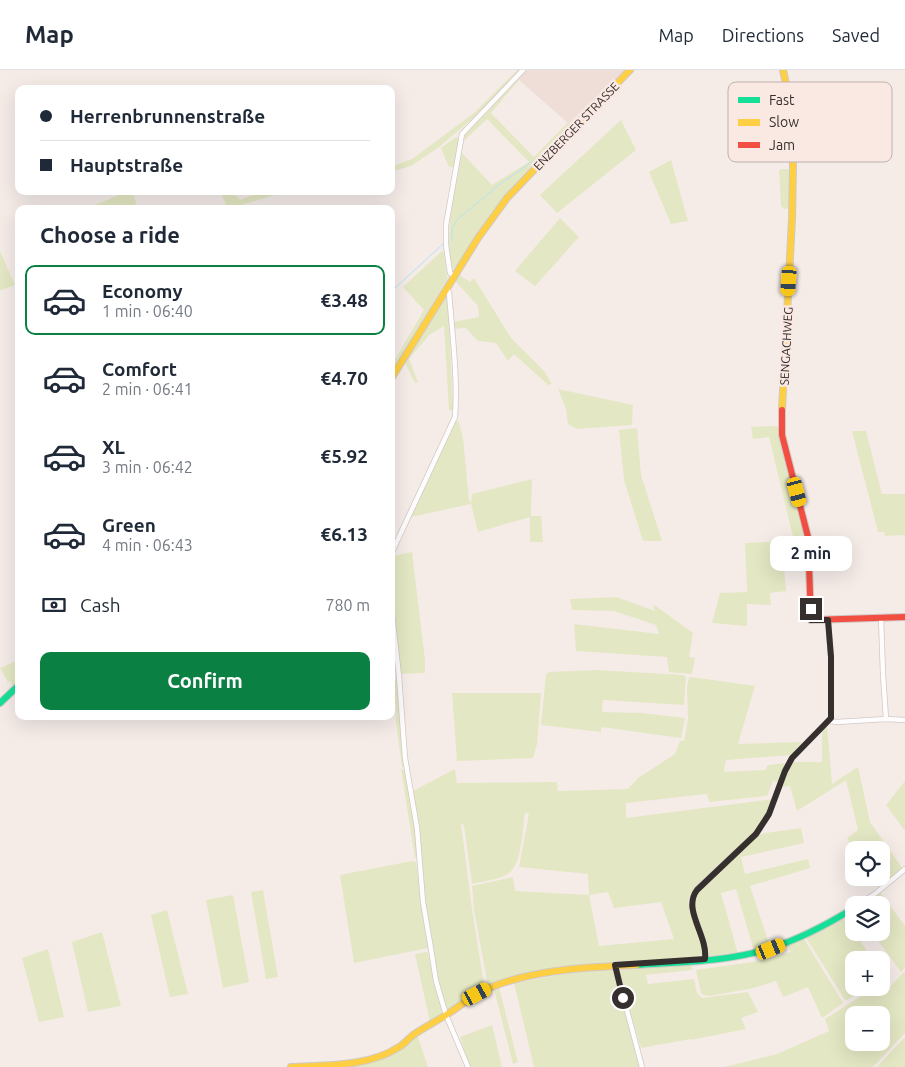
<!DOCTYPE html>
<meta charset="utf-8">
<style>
body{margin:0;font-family:Ubuntu,sans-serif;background:#f2f2f3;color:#1f2937;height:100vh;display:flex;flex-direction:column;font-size:19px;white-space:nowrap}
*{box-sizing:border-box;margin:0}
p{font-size:16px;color:#747a83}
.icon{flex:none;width:28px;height:28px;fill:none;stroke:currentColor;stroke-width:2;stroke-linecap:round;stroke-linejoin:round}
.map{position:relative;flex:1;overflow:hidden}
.side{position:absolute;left:15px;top:135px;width:380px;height:515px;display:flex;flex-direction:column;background:#fff;border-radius:10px;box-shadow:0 5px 20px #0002}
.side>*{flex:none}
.guide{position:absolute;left:15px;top:15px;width:380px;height:110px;border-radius:10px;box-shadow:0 5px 20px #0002;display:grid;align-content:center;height:110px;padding:0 25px;background:#fff}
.fabs{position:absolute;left:845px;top:771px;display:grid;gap:10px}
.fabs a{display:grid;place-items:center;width:45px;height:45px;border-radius:10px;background:#fff;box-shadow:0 5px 20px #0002;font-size:25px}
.end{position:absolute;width:22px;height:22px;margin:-11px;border:6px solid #352f2d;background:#fff;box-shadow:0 0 0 2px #fff}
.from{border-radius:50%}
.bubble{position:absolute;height:35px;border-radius:10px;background:#fff;box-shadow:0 5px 20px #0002;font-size:16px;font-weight:700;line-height:35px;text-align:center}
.car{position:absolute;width:15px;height:30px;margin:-15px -8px;border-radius:6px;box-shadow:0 0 4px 1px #0007;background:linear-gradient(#f5c518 24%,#345 0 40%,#f5c518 0 76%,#345 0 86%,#f5c518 0)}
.guide b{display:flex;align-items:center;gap:18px;height:48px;font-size:19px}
.guide b+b{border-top:1px solid #e0e1e3}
.guide i{width:12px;height:12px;background:#1f2937}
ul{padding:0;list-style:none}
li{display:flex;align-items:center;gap:15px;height:70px;margin:0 10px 8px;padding:0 15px;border:2px solid transparent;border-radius:10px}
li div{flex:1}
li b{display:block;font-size:19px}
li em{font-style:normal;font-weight:700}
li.current{border-color:#0b8043}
li>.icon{width:45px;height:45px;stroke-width:1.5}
h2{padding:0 25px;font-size:22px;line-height:60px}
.pay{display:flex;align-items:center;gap:12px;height:55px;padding:0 25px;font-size:19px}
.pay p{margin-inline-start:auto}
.button{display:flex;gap:10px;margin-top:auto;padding:10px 25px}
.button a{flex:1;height:58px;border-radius:10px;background:#0b8043;color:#fff;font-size:20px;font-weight:700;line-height:58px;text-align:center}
header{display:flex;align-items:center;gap:30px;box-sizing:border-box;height:70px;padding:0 25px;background:#fff;border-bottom:1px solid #e0e1e3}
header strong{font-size:24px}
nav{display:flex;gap:28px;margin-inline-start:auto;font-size:18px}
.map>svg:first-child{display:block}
.built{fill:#eeded7}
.green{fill:#e4e7c3;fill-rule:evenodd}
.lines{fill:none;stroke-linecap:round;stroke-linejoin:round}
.stream{stroke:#b5e2f4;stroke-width:1}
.street-casing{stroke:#d0c9c6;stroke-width:6}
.fast-casing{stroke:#d0c9c6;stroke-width:8}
.slow-casing{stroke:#d0c9c6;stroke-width:8}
.jam-casing{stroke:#d0c9c6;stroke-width:8}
.street{stroke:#fefcfc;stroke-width:4.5}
.fast{stroke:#16e098;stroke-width:6}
.slow{stroke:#ffcf43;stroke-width:6}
.jam{stroke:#f24e42;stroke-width:6}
.route{stroke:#352f2d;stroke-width:6}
.labels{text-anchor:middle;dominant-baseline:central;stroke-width:5;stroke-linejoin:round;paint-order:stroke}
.street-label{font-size:12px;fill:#352f2d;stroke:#fae9e3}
.key{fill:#fae9e3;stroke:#bfb1ac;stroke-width:1}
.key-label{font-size:14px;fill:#352f2d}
</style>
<header>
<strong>Map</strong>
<nav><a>Map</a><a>Directions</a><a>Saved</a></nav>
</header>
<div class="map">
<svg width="905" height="997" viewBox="0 0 905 997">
<rect width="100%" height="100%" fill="#f5ece8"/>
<polygon class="built" points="526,0 625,0 590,37 587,35 569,54 518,9"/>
<g class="green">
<polygon points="517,0 521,0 484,39 439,77 411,96 391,102 391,97 412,89 474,43"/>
<path d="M 517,9 L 519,10 L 491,43 L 534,87 L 568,52 L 572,56 L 505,127 L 454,199 L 451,197 C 445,158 454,122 462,83 L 492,115 L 529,92 L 487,49 L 464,71 L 465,63 Z"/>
<polygon points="621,50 636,80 557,143 540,125"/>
<polygon points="456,67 459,68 454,97 449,97 441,78"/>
<polygon points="671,90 688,151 671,154 649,102"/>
<polygon points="781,99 788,99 791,101 790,138 784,139 781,136 779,100"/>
<polygon points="129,121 131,121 137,134 124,139 85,139"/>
<polygon points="220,121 232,121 240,130 263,121 288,121 231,138 227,137"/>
<polygon points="560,148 579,167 535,216 515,201"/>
<polygon points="0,181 15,215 2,220 0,220"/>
<polygon points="442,181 444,182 447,207 448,208 391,303 391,296 424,240 403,217"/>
<polygon points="458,204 470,212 474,208 511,268 545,302 552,314 548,315 514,284 508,291 496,273 478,271 466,258 453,259 453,252 479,247 478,236 455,211"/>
<polygon points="446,223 448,224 453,340 449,340 444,256 429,265 409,289 418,312 415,313 404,291"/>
<polygon points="558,319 633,335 632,355 577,359 568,354 566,339"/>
<polygon points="456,351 459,352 463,368 469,430 471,433 472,424 532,409 531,446 541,446 543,472 530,472 530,447 478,462 471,434 411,447"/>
<polygon points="776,356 779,358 806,467 793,467 769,367 753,369 751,357"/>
<polygon points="637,358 641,405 662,471 643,471 624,410 619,360"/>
<polygon points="852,361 866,361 882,424 905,424 905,465 885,466 884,462 878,462"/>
<polygon points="782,471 786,521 770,523 771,535 747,534 747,556 712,553 720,523 747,522 745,473"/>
<polygon points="412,482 425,590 425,603 402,604 400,602 393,522 392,491 393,486"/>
<polygon points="616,527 655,541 653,534 693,563 689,587 695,588 692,604 669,602 667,587 576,581 574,554 659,564 656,555 614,541 572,540 570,529"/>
<polygon points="19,590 19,612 12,616 10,611 8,612 0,598"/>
<polygon points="596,600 683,605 686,607 684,635 603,630 602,642 642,643 685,648 681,668 601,657 601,662 541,655 546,604 549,602"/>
<path d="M 691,607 L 755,616 L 738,674 L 802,672 L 791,685 L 726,690 L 724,702 L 765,700 L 768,695 L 787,693 L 778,712 L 773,711 L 767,726 L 709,732 L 707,724 L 626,733 L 626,748 L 773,729 L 763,751 L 751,767 L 691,823 L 688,831 L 701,869 L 703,879 L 702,885 L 696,888 L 603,894 L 488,916 L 474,840 L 472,816 L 513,807 L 515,821 L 589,825 L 588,804 L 519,797 L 529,744 L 525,743 C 522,759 523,797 506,805 C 497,810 483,811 472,814 L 464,755 L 461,754 L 472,839 L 484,915 L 483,919 L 447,941 C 424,870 424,795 413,721 L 455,699 L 457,713 L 557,712 L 558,721 L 628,719 L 638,708 L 675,684 L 680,671 L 684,671 L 688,649 L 687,617 L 689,608 ZM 608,822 L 614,838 L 661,832 L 674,869 L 599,876 L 589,825 Z"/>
<polygon points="394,608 398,609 400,658 405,697 402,697 396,653"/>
<polygon points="452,623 541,623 537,674 533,688 457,691"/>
<polygon points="827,655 832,714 858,697 870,752 903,799 879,820 871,808 881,808 881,780 855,780 847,768 858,760 846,710 797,741 790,716 782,717 791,692 822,692 822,659"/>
<polygon points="401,699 406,700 415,757 418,787 415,788"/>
<polygon points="905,711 905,761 886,735"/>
<polygon points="801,758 804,773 741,787 745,804 808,789 810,798 750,816 770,877 754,881 736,819 721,823 738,884 710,887 693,834 695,826 759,764"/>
<polygon points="412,791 416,792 428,878 354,893 340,805"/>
<polygon points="263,820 278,907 266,909 251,822"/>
<polygon points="880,822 905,856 905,897 901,902 873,864 861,872 873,890 854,890 854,918 881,918 881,903 889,914 884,920 866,919 847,930 845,930 805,866 854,840 854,862 881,862 881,835 861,835"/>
<polygon points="233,825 249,912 223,918 206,830"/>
<polygon points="167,840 188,924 170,927 151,845"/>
<polygon points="102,862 121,936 88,942 72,872"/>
<polygon points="803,867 843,933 822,948 808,917 783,927 776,911 754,918 709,926 703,925 701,923 696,900 753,892 791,882 787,874"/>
<polygon points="48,879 64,947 39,952 22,888"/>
<polygon points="426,882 428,883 443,944 430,952 415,884"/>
<polygon points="691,894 692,900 646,905 648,914 694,909 697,923 702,928 748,922 758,942 741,948 746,959 691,970 691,969 641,978 620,907 620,901 626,897"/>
<polygon points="611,898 614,900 641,997 534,997 514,913 585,900"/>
<path d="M 905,901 L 905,963 L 873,997 L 724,997 L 777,984 L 829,961 L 825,949 L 869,921 L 885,922 ZM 854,945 L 881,945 L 881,972 L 854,972 Z"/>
<polygon points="499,917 518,992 513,994 494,919"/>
<polygon points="492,955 502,997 470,997 460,967"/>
<polygon points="417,964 428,997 332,997 373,989"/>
<polygon points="905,967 905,997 877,997"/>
</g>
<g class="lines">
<g class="stream">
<polyline points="452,170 452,158 458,149 500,114 539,87 589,36"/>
<polyline points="395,218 443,174"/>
</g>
<g class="street-casing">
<g id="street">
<polyline points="454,206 450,203 446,175 446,155 462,64 523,0"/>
<path d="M 391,484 L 455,347 C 458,306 452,263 449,222 L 446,219"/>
<polyline points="391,535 399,606 405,688 417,758 423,832 431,879 436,911 446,945 468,997"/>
<polyline points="881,547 883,604 886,649"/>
<polyline points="829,651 837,652 886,649 905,650"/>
<polyline points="858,835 876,823 905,799"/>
<path d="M 705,889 C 708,864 682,839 697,819 L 756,764 L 769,744 L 785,701 L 792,688 L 831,648 L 831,587 L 828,550"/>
<polyline points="615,895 642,997"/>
</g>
</g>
<g class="fast-casing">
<g id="fast">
<polyline points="0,633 19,615"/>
<path d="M 637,895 C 681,892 729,892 771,878 C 800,869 828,854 854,838"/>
</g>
</g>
<g class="slow-casing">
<g id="slow">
<polyline points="391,309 478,168 507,128 630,0"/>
<polyline points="782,340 792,149 793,98 792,43 783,0"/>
<path d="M 291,997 C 326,995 368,997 399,977 C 404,974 408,969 413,965 C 423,958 435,952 446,945 C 462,935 476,922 494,916 C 539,899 590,897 637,895"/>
</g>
</g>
<g class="jam-casing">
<polyline id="jam" points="782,340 782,365 808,467 811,550 905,547"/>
</g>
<use href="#street" class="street"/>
<use href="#fast" class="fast"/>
<use href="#slow" class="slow"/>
<use href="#jam" class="jam"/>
</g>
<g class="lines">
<path class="route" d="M 623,928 L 615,895 L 705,889 C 708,865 682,840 697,820 L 756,764 L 769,744 L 785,701 L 792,688 L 831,648 L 831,587 L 828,550 L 811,550 L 811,539"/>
</g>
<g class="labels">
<g class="street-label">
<text transform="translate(576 56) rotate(-46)">ENZBERGER STRASSE</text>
<text transform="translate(786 276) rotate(-87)">SENGACHWEG</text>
</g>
</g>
<rect x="728" y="12" width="164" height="80" rx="8" class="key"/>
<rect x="738" y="27" width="22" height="6" fill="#16e098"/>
<rect x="738" y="49" width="22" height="7" fill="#ffcf43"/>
<rect x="738" y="72" width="22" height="6" fill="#f24e42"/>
<g class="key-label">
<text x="769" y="35">Fast</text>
<text x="769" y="57">Slow</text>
<text x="769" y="80">Jam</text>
</g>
</svg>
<div class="fabs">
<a><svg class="icon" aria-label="locate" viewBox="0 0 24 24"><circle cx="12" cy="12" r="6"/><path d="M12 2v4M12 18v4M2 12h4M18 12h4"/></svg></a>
<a><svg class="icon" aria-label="layers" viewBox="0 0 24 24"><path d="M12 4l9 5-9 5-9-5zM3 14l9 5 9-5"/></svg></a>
<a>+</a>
<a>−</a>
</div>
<i class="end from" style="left:623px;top:928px"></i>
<i class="end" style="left:811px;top:539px"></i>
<div class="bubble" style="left:770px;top:466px;width:82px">2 min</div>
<i class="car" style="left:789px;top:211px;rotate:184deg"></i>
<i class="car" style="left:797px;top:422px;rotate:165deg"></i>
<i class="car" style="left:771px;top:879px;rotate:68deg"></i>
<i class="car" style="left:477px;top:924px;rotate:62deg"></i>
<div class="guide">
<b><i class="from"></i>Herrenbrunnenstraße</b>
<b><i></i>Hauptstraße</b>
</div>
<section class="side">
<h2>Choose a ride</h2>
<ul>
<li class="current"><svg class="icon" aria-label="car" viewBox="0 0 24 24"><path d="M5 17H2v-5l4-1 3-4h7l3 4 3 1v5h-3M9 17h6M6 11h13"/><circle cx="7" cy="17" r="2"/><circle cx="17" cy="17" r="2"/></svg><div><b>Economy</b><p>1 min · 06:40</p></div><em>€3.48</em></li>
<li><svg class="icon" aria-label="car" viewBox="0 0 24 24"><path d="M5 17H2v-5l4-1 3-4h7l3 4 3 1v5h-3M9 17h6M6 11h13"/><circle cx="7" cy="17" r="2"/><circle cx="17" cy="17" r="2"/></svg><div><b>Comfort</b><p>2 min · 06:41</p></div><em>€4.70</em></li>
<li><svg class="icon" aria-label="car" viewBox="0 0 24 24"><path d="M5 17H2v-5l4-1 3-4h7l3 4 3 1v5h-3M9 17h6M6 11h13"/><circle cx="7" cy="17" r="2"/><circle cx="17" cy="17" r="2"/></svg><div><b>XL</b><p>3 min · 06:42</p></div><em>€5.92</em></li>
<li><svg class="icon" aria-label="car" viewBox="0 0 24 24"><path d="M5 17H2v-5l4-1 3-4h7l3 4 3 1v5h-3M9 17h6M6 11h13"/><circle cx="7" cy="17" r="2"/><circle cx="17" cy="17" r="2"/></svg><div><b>Green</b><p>4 min · 06:43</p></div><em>€6.13</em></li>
</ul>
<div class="pay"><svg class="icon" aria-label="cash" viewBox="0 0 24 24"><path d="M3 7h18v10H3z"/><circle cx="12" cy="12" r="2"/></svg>Cash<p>780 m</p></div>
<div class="button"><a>Confirm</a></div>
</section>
</div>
